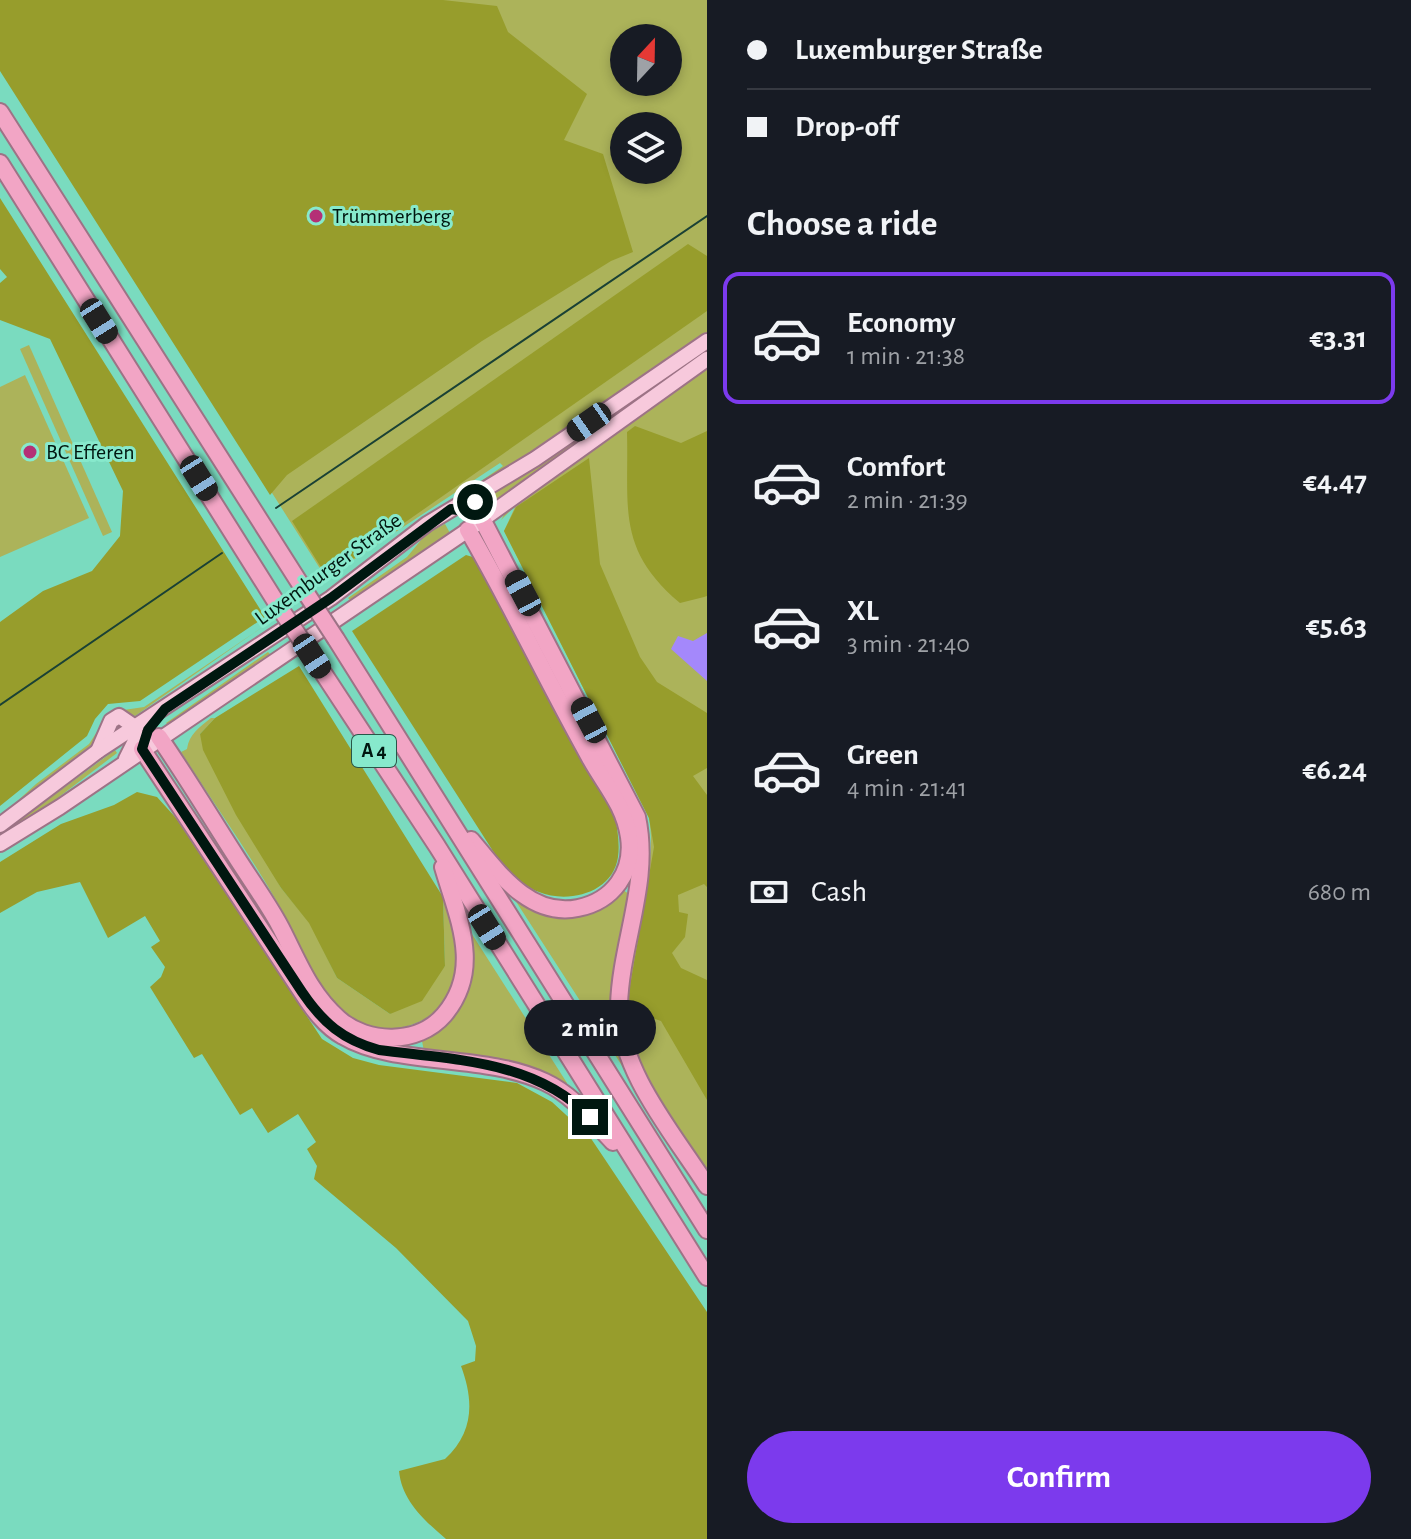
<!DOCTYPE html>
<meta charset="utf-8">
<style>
body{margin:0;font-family:"Alegreya Sans",sans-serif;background:#20242c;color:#f1f3f6;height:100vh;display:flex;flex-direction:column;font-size:30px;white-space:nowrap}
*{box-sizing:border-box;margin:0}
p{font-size:26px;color:#9ea1a6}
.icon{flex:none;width:44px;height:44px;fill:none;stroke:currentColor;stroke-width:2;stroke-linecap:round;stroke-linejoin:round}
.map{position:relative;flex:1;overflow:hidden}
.side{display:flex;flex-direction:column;background:#171b24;width:704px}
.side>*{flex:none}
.banner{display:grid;align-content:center;height:176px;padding:0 40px;background:#171b24}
.needle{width:52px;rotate:22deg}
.tools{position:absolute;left:610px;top:24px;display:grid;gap:16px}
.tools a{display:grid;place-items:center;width:72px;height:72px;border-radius:50%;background:#171b24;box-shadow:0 4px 12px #0003;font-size:40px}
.end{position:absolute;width:36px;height:36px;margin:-18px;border:10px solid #001710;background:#fff;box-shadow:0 0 0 4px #fff}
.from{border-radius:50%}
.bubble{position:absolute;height:56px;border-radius:28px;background:#171b24;box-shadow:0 4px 12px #0003;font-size:26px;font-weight:600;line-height:56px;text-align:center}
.car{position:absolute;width:24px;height:48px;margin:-24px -12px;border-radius:10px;box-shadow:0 0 6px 2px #0007;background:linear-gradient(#222 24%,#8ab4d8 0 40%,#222 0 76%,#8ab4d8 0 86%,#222 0)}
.banner b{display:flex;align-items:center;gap:28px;height:76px;font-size:30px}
.banner b+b{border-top:2px solid #363941}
.banner i{width:20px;height:20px;background:#f1f3f6}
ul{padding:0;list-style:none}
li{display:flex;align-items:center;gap:24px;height:132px;margin:0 16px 12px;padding:0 24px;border:4px solid transparent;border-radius:16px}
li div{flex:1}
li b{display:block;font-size:30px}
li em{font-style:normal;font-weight:600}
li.current{border-color:#7c3aed}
li>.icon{width:72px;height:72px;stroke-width:1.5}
h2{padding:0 40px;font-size:36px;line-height:96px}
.pay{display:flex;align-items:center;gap:20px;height:88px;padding:0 40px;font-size:30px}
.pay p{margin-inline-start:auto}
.primary-button{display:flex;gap:16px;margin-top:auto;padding:16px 40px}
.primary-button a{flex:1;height:92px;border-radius:48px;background:#7c3aed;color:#fff;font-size:32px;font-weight:600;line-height:92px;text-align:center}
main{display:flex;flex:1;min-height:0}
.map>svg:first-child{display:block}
.green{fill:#acb35a;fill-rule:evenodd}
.forest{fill:#979d2c}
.water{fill:#a488fb}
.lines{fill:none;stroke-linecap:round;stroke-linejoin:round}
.major-casing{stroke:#9d7386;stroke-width:18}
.highway-casing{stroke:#9d7386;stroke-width:20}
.major{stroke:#f7c9dc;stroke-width:14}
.highway{stroke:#f2a5c5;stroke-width:16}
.tram{stroke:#1a4135;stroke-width:2}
.highway-bridge-casing{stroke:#9d7386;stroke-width:20;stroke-linecap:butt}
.highway-bridge{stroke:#f2a5c5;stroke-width:16}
.route{stroke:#001710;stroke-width:10}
.poi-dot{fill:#b43076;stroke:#87e9cc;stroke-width:3}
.labels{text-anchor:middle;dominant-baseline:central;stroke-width:6;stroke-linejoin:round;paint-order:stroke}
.shield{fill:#87e9cc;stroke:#285648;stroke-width:2}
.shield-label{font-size:20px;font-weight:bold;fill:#001710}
.poi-label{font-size:22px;fill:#001710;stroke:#87e9cc;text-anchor:start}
.street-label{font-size:22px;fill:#001710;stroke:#87e9cc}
</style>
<main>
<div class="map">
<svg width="707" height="1539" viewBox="0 0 707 1539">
<rect width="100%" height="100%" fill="#7adbbf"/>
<g class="green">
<path d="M 0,0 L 707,0 L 707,1170 C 680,1127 640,1081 629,1031 C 613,966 661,889 649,818 L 504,531 L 516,505 L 501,520 L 508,508 L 491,495 L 514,481 L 504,468 L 389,544 L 503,466 L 500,463 L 326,578 L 0,64 ZM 624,38 L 668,38 L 668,82 L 624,82 ZM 624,126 L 668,126 L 668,170 L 624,170 Z"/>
<polygon points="29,345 112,532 103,536 20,349"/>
<polygon points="25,375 89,518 0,557 0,387"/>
<polygon points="445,524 450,533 350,600 348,598 407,557 426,534"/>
<polygon points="264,626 135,716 122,711 90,746 0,817 36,784 89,744 110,712 144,707"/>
<polygon points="268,652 270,654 168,725 166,723"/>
<path d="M 211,718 L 215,718 L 200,734 L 281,888 L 310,923 L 337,978 L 390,1014 L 445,966 L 443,897 C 452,919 461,943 458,968 C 449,1031 373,1048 332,1004 C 307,977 298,939 280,907 C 250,854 214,804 181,752 L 187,749 C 189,734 200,727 211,718 Z"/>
<polygon points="115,750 117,753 51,803 0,835"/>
<path d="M 623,890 L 632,896 L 624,933 L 629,1069 L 626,1072 L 515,900 C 560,895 572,942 623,890 Z"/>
<path d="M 470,931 L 567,1083 L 563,1086 L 424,1051 L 422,1041 C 461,1021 467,996 467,955 C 467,946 466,937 470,931 Z"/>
</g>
<g class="forest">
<polygon points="0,0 443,0 497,6 508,32 587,94 564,140 603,154 633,252 611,261 482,341 287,475 270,495 0,71"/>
<polygon points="0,198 265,617 140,701 108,704 95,719 87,736 0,806 0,622 43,591 92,571 120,536 123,491 50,339 0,320 0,283 7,277 0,269"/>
<polygon points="688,244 707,256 707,311 327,577 292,521"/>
<path d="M 635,426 L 681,443 L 707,431 L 707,596 L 704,597 L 680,603 C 616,549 629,508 627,432 Z"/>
<polygon points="589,458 600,564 640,657 657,682 707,713 707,768 693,776 707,795 707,887 704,884 678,895 679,912 688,914 685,937 672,953 681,968 707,980 707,1100 661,1021 626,1009 654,847 649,818 504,531 516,507"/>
<path d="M 466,555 L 476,558 L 615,814 C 617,828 620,843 618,857 C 613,893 568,904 539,892 C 523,886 511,874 500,862 L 352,631 Z"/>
<polygon points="299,666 443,897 445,966 422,1001 390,1014 337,978 309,923 281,888 236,815 203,750 200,734 215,718"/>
<path d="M 137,792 L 157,797 L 176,818 L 322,1039 L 353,1058 L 379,1065 L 517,1083 L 552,1102 L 590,1137 L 707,1312 L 707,1539 L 446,1539 C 424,1520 402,1501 399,1471 L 445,1459 C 474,1432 474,1401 461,1366 L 475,1361 L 476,1346 L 468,1321 L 396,1248 L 314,1179 L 317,1166 L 307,1149 L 316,1142 L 298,1114 L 268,1133 L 252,1108 L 240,1115 L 202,1054 L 194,1058 L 150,987 L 161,977 L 165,967 L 151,947 L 160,941 L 145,916 L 108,938 L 80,882 L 37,892 L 0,913 L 0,862 L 61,824 L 114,805 Z"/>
</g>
<polygon class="water" points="707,633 707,681 671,649 678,636 693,641"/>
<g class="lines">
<g class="major-casing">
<g id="major">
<polyline points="98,751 111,721 119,716 135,727 136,739 126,759"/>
<polyline points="0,825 98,751 331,598 427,524 535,459 707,341"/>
<polyline points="0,844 60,807 468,530 707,359"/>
</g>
</g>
<g class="highway-casing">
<g id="highway">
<polyline points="0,112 306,593"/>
<polyline points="0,163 281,610"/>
<path d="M 482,519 L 637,817 C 651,882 621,941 619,1005 C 618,1070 674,1134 707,1186"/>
<path d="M 468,530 C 511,604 547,681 589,756 C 604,784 624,804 629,837 C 634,872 613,901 578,908 C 530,918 498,872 471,840"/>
<polyline points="336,639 707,1230"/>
<polyline points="312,656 437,846 707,1277"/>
<path d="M 159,737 C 186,776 210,816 235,855 C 250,879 268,903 281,928 C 298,961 310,994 339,1019 C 367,1044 418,1045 444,1015 C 483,969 458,919 443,867"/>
<path d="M 142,749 L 302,992 C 313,1009 325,1026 343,1036 C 395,1067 484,1053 545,1082 C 573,1095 592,1120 613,1142"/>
</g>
</g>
<use href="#major" class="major"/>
<use href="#highway" class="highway"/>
<g class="tram">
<polyline points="276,508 707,216"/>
<polyline points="0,705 222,553"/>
</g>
<g class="highway-bridge-casing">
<g id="highway-bridge">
<polyline points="306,593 336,639"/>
<polyline points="281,610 312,656"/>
</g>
</g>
<use href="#highway-bridge" class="highway-bridge"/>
</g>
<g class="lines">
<path class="route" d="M 475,502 L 471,512 L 451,509 L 331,598 L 165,709 L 148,730 L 142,749 L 302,992 C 323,1023 343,1040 379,1050 C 454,1060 534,1060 590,1117"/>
</g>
<g class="poi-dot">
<circle cx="316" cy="216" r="8"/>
<circle cx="30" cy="452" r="8"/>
</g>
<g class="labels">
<rect class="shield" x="352" y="735" width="44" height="32" rx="6"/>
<g class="shield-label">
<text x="374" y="751">A 4</text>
</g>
<g class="poi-label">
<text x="332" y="216">Trümmerberg</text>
<text x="46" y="452">BC Efferen</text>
</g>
<g class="street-label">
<text transform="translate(328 569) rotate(-36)">Luxemburger Straße</text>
</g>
</g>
</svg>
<div class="tools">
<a><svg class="needle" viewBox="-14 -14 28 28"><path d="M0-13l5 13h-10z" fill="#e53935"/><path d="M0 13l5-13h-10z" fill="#9ea1a6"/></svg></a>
<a><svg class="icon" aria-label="layers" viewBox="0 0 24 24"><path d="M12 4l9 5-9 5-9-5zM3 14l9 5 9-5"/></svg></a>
</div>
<i class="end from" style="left:475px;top:502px"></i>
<i class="end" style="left:590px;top:1117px"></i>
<div class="bubble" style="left:524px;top:1000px;width:132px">2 min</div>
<i class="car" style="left:99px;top:321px;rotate:148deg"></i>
<i class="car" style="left:589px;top:422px;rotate:235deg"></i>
<i class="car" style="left:199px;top:478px;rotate:148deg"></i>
<i class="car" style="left:523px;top:593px;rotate:332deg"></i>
<i class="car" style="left:312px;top:656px;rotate:147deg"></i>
<i class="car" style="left:589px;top:720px;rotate:332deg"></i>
<i class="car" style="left:487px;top:927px;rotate:148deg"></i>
</div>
<section class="side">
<div class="banner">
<b><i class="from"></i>Luxemburger Straße</b>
<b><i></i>Drop-off</b>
</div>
<h2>Choose a ride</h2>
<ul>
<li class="current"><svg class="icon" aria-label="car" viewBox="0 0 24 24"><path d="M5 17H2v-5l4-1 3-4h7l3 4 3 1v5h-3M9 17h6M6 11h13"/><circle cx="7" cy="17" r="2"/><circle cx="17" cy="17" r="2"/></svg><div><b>Economy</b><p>1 min · 21:38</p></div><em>€3.31</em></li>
<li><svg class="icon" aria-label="car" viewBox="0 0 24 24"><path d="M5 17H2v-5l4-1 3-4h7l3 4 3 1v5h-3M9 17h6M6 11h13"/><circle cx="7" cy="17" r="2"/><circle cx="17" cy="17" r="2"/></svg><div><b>Comfort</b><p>2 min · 21:39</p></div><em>€4.47</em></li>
<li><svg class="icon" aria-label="car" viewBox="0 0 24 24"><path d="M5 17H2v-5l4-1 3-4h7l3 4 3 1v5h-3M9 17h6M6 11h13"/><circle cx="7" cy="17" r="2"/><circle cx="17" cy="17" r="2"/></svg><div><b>XL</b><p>3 min · 21:40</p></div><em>€5.63</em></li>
<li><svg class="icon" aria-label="car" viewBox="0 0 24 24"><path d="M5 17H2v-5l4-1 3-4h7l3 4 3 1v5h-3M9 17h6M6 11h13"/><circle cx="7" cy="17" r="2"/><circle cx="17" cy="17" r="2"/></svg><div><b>Green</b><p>4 min · 21:41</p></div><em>€6.24</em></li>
</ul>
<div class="pay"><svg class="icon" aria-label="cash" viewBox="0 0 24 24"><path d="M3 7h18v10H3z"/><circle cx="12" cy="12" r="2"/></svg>Cash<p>680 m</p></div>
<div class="primary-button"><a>Confirm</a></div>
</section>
</main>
